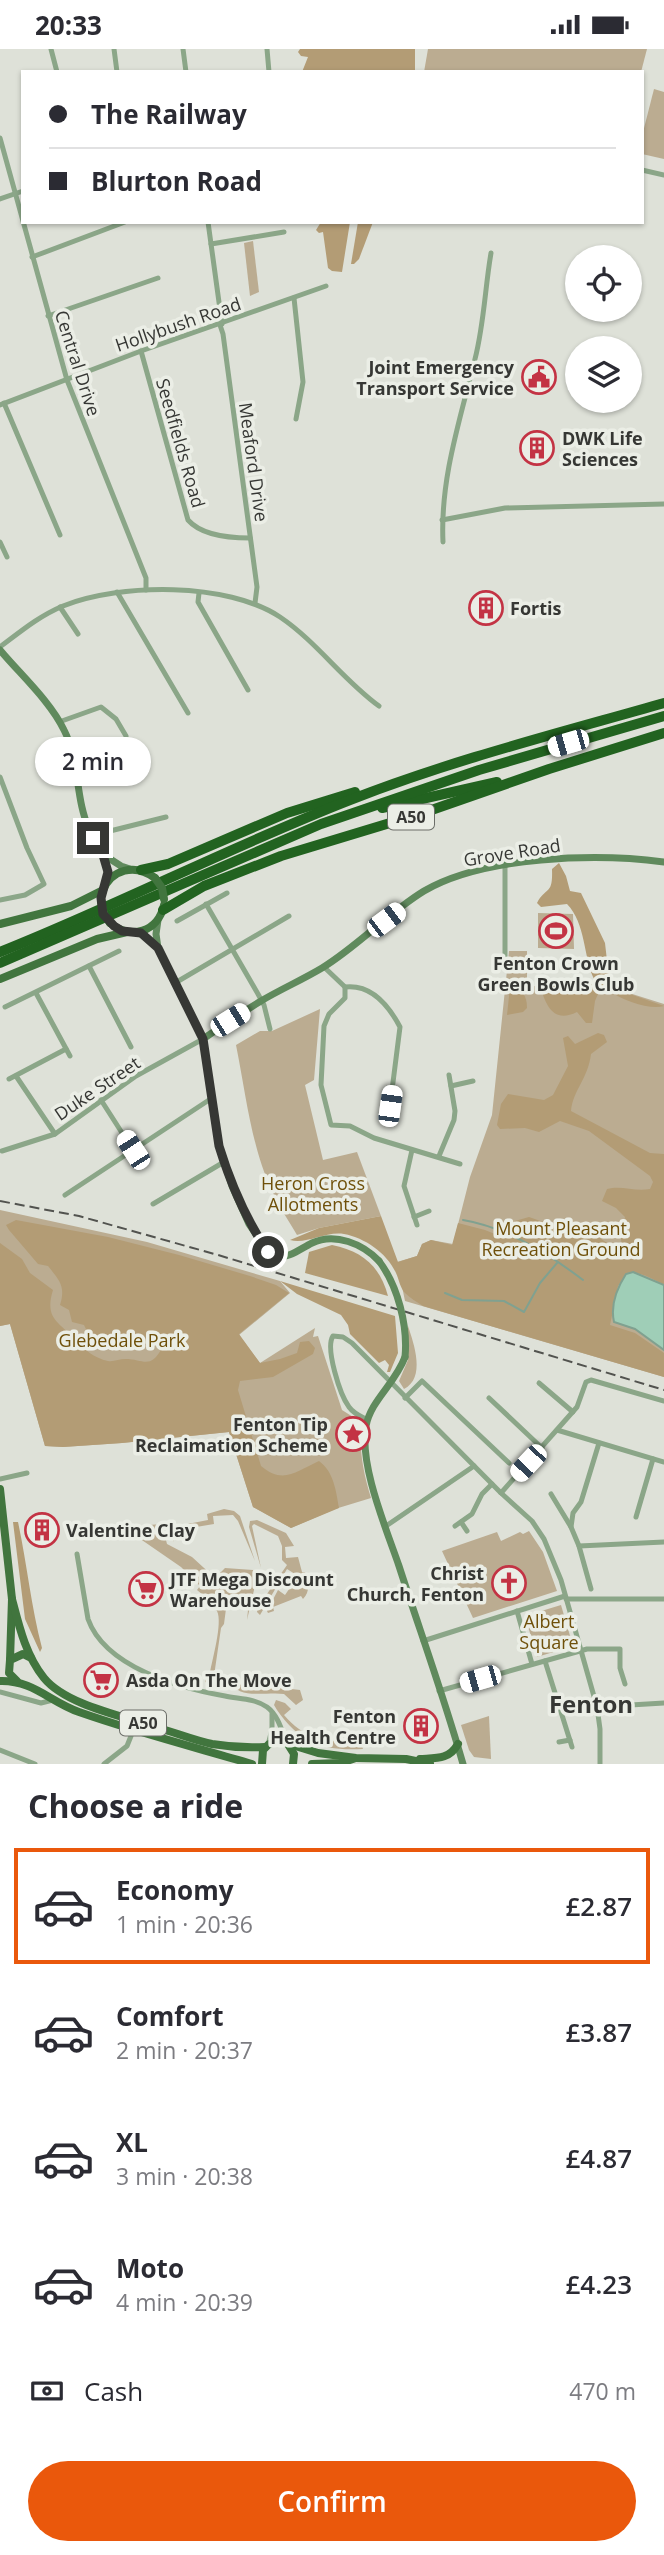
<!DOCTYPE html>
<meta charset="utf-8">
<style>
body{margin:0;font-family:"Open Sans",sans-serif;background:#f7f7f7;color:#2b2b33;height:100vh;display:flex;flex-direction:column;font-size:26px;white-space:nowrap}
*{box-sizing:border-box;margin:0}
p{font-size:23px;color:#7c7c81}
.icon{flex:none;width:38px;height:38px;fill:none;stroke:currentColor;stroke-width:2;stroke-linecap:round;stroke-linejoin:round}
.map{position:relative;height:1715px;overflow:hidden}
.drawer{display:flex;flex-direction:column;background:#fff;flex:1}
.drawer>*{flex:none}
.banner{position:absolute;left:21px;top:21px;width:623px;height:154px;border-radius:0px;box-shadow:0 2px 5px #0004;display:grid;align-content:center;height:154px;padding:0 28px;background:#fff}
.tools{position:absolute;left:565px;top:196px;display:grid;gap:14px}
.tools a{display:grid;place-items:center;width:77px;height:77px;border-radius:50%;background:#fff;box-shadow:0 2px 5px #0004;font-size:35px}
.end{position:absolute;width:32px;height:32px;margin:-16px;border:9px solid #363734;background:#fff;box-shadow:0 0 0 4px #fff}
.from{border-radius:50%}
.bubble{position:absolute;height:49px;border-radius:24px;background:#fff;box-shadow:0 2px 5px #0004;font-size:23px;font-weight:600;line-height:49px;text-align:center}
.car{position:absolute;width:21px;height:42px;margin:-21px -10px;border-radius:9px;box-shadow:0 0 5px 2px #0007;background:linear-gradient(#fff 24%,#345 0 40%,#fff 0 76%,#345 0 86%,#fff 0)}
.banner b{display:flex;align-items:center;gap:24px;height:66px;font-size:26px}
.banner b+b{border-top:2px solid #e1e1e2}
.banner i{width:18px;height:18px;background:#2b2b33}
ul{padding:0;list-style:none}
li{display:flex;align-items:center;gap:21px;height:116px;margin:0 14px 10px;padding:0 14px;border:4px solid transparent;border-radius:0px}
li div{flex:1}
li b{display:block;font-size:26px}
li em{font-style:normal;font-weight:600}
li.active{border-color:#ea580c}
li>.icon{width:63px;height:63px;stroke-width:1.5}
h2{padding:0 28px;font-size:32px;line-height:84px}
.pay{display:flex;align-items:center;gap:18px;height:77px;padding:0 28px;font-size:26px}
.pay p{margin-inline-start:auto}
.cta{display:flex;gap:14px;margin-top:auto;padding:14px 28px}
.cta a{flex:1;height:80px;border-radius:42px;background:#ea580c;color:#fff;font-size:28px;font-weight:600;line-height:80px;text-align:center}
.status{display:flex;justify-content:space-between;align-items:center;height:49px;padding:0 35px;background:#fff;direction:ltr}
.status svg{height:19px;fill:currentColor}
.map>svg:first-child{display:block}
.green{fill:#bbac91}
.forest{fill:#b39c75}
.water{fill:#9fceb7;stroke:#80a190;stroke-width:2}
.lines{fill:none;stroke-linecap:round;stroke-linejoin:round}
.stream{stroke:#80a190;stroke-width:2}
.street{stroke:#8ba688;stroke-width:5}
.secondary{stroke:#608a5d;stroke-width:7}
.primary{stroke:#41753e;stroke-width:8}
.highway{stroke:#226320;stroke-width:10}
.rail{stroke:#52534f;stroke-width:2;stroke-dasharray:10 5;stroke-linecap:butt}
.secondary-bridge{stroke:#608a5d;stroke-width:7}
.primary-bridge{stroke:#41753e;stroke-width:8}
.route{stroke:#363734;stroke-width:9}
.labels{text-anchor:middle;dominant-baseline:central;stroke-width:7;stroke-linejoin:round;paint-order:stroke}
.shield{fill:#ebeee6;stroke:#6c6e69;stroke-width:2}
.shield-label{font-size:16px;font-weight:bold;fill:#363734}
.street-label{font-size:18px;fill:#363734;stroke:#ebeee6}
.poi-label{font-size:18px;font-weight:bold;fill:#363734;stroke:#ebeee6;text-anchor:start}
.park-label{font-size:18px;fill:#6f500a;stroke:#ebeee6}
.district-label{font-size:24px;font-weight:bold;fill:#363734;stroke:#ebeee6}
</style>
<div class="status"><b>20:33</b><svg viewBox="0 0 49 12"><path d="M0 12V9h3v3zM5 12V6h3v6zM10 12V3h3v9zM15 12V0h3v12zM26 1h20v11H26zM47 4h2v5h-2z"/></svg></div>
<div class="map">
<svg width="664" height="1715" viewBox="0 0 664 1715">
<rect width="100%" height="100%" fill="#dee1d8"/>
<g class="green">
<polygon points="428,0 647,0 641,23 424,23"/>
<polygon points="654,40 664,43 664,110 642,105 642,87"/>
<polygon points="253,192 259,243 250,247 244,194"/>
<polygon points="538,864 573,865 574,900 538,899"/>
<polygon points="509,902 527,902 527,937 610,938 664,955 664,1328 405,1252 397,1213 417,1207 422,1195 431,1191 453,1195 470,1128 492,1066"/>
<path d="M 320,960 L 314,1031 L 305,1036 L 323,1111 L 357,1103 L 381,1167 L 319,1179 L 297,1186 C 289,1172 279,1158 273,1144 C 251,1098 246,1045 236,996 L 260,982 L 272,982 Z"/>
<path d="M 0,1161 L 147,1193 L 280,1232 L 290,1244 L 239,1286 L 260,1314 L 315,1279 L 313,1288 L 318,1287 L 342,1361 L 361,1373 C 359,1401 363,1423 371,1449 L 335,1460 L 291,1479 L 253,1458 L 229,1383 L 122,1394 L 63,1398 L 45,1397 L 10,1275 L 0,1277 Z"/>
<path d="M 408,1277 C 414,1295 426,1329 404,1340 L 399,1332 L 408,1311 Z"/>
<polygon points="224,1460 234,1462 240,1467 255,1512 238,1472 233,1466 213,1467 214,1475 172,1482 174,1493 167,1475 171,1474 172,1478 208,1471 207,1465"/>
<path d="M 257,1471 L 286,1484 L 294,1497 L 285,1498 L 286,1509 L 298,1508 L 302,1523 L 305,1523 C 308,1532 311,1542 303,1550 L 301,1547 L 273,1558 L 274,1562 L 268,1564 L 267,1562 L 278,1541 L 285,1546 L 296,1530 L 295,1525 L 287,1520 L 260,1566 L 257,1563 L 258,1558 L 287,1516 L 282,1511 L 282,1497 L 278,1487 L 254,1475 L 252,1477 L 261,1519 L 249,1478 L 250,1472 Z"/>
<path d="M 162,1475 L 167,1495 L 192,1508 L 215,1529 L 225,1519 L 253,1521 L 254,1541 L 247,1571 L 249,1551 L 227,1552 L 224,1575 L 221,1579 L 214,1627 L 216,1637 L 205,1633 L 207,1624 L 210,1624 C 212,1611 223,1574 217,1562 C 214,1554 204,1547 197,1541 L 200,1537 L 181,1518 L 123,1478 Z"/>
<polygon points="529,1482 543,1503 557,1542 473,1569 442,1502 497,1483 501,1492 520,1483 523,1485"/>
<polygon points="561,1556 573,1597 537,1608 525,1567"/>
<path d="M 230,1631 L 235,1631 L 237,1635 L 249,1637 L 251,1640 L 266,1637 L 300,1641 L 303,1651 L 296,1656 L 284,1645 C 267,1642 237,1652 230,1631 Z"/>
<path d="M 276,1651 L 285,1654 L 291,1660 L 284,1666 C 306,1692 328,1693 360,1692 L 363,1700 C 323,1702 301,1695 277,1661 L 274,1656 Z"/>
<polygon points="489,1667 491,1710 474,1708 469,1701 461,1676"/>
</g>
<g class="forest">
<polygon points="300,0 415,0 415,23 302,23 308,8 301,7 298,3"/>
<polygon points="321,173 350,173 342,223 332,222 328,219 323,183 319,184 316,181"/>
<polygon points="358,173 373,173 359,210 354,215 351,215"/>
<path d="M 559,814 L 566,827 L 570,842 L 581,844 L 605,894 L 610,938 L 664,957 C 650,961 624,952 611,943 L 610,938 L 601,938 L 595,952 L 592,974 L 586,974 L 577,963 C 553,975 546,956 540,937 L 590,938 L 594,930 C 583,906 586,875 567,855 L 541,858 L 537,854 C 546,837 553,847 552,820 Z"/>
<path d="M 510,938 C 522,940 527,946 527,959 L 523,963 L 507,966 Z"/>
<path d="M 598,984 L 604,986 L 607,993 L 591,1005 C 588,1030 573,1041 571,1062 L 650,1104 L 664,1105 L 664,1236 C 652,1230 640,1221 626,1225 L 618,1237 L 610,1276 L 635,1284 L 664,1304 L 664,1328 L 423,1257 C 417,1253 410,1249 405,1244 C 400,1239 399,1230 396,1224 C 387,1204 365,1189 344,1185 C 325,1182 306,1196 290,1191 L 319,1179 L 381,1167 L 398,1213 L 417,1207 L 422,1195 L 431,1191 L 452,1196 L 458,1174 L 485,1181 L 507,1190 L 515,1172 L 529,1168 L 572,1183 L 590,1182 L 607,1194 L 621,1208 L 623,1207 L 621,1190 L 625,1168 L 616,1159 L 602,1152 L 607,1140 C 622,1136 634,1143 650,1140 L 653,1133 L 650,1127 L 589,1082 L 560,1072 L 539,1083 L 525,1079 L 500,1080 L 497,1076 L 501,1055 L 508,1045 L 544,1051 L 553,1046 L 568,1017 L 563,989 L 568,987 L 575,995 Z"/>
<path d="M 16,1171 L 108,1188 L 179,1206 L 250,1227 L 276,1236 L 289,1244 L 239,1285 L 260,1314 L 280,1310 L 297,1304 L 300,1293 L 309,1292 L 315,1299 L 313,1305 L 273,1328 L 240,1332 L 238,1341 L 261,1417 C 283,1436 297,1422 319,1412 C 334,1423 336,1442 339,1459 L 291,1479 L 253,1458 L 229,1383 L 122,1394 L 63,1398 L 45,1397 L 10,1275 L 0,1277 L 0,1194 L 22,1210 L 30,1224 L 53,1241 C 44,1270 59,1273 76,1291 C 85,1301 94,1309 108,1312 C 113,1313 120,1310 125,1310 C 144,1310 150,1321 162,1299 L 158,1291 L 110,1296 L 93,1295 L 84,1276 L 72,1273 L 69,1261 L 60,1256 C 66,1237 59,1231 48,1217 L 38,1215 L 9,1181 L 6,1176 Z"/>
<path d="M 332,1196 C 362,1202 380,1217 388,1247 L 305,1224 L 309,1203 Z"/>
<polygon points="280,1232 395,1267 398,1304 390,1323 387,1323 389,1316 385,1311 379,1314 350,1285 348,1276 341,1266 297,1245"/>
<path d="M 13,1473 L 18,1473 C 27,1515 31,1557 42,1599 L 40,1603 L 25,1570 Z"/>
</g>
<path class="water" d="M 633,1223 L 664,1236 L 664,1301 L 635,1280 L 614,1273 C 610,1255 617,1239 626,1225 Z"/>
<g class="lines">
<g class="stream">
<path d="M 463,1171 C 506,1178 549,1205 583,1231"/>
<polyline points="445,1244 462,1251 504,1252 524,1263 540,1234 557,1214"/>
</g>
<g class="street">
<polyline points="51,0 57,23"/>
<polyline points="114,0 117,23"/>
<polyline points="183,0 186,23"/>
<polyline points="267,0 269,23"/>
<polyline points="0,89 67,331 146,529 146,541"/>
<polyline points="642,121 664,126"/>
<polyline points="0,150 23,142"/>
<polyline points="208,173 222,275"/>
<polyline points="211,195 284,183"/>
<polyline points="32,208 125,173"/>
<polyline points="294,249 303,333 296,370"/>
<polyline points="48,267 158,229"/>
<polyline points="220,276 223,285 257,538 255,554"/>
<path d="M 141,302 L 188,471 C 202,487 230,489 250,489"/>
<polyline points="4,354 60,486"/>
<polyline points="0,356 141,302 326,237"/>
<polyline points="442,471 505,459 664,455"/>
<polyline points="0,493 7,508"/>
<path d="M 443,493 C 440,430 460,371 475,310 C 484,275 485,239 491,204"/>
<polyline points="117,543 188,664"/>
<polyline points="199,544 198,553 248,641"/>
<polyline points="60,558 78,585"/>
<path d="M 0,598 C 20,583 39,567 63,557 C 121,534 227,533 280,568 C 317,593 343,631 379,657"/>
<polyline points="59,673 101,658 116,670 126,687"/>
<polyline points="0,728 27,799 44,835 25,846 0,851"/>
<polyline points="94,789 110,782 166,768"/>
<polyline points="505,817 505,908"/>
<polyline points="206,855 258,945 264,956 270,980"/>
<polyline points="177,872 227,844"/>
<polyline points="89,917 131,998"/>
<path d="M 324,918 L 345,938 C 371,935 389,957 400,978 L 390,1057"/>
<polyline points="175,934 289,867"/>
<polyline points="345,938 345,949 329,965 324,977 321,1036 331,1076 350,1077 374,1089 460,1115"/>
<polyline points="36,944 70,1007"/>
<polyline points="5,958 119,902"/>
<polyline points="16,1027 55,1085"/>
<polyline points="9,1030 66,1000"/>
<polyline points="451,1037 473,1032"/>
<polyline points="101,1051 133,1101"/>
<polyline points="412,1101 404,1137 417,1176"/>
<polyline points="2,1102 55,1085 136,1027 203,990"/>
<polyline points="439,1107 454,1071 455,1062 449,1026"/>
<polyline points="65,1146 212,1049"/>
<polyline points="153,1155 224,1113"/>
<polyline points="414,1168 429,1162"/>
<polyline points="539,1334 573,1363"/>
<polyline points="405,1349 422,1332 509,1414"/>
<polyline points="489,1349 542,1399"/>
<path d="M 368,1371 C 360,1367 354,1365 349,1358 C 340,1346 325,1299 333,1287 L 343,1288 L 352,1294 L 501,1444 L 532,1472 L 544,1490 L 561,1531 L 597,1658 L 600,1680 L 600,1715"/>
<polyline points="557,1381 664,1413"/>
<polyline points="0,1430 27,1424"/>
<polyline points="501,1444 577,1358 586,1333 591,1331 664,1352"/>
<polyline points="551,1445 571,1478"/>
<polyline points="636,1468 653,1410"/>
<polyline points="461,1473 467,1482"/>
<polyline points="386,1477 474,1417"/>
<polyline points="455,1477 472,1465 482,1445 492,1435"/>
<polyline points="579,1497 664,1493"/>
<path d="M 77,1505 L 88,1570 C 105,1618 179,1639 225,1647 C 239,1650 254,1649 267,1658 C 278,1666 282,1682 287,1695"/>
<polyline points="591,1540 579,1497 571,1478 573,1464 581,1453 599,1394"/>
<polyline points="566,1550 664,1550"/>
<polyline points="517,1562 532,1615"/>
<polyline points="423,1592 565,1547"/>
<polyline points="545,1612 572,1698"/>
<polyline points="439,1642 587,1600 620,1600 620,1619 625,1635"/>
<polyline points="0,1643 41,1654 53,1651"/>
<polyline points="597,1658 664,1654"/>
<polyline points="559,1693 570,1691"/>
<polyline points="268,1696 272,1680 272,1665"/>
<polyline points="0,1701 35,1715"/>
<polyline points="104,1715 127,1697 131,1687 127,1679"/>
</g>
<g class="secondary">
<path d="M 0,601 C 21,626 50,652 64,681 C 80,712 75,749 89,780 C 97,798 112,814 106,835"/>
<polyline points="104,806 121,817 130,820"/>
<path d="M 158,871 L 156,885 L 158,899 L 203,990 L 219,1097 L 232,1137 L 249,1175 L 268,1203 L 275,1209 C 289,1209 300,1200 312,1194 C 335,1183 363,1195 379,1212"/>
<polyline points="137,883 148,889 158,898"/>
<path d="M 203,990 C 222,977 241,964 261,952 C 281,940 302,931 322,919 C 358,897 388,864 424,842 C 484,807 596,804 664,813"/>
<path d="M 405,1308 C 395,1335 371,1351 366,1377 C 359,1416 386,1479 399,1517 C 420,1582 444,1648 463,1715"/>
</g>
<g class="primary">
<path d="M 102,843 C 111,820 135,814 155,829"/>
<path d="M 110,874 C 131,891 158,883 164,856"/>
<polyline points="0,875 71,857 103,841"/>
<polyline points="0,930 97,890 127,883"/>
<polyline points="0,1440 12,1550 10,1611"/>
<path d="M 12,1550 C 19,1577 26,1607 44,1629 C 66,1656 123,1667 155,1678 C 174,1683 193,1691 212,1695 C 230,1698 247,1699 265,1698"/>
<path d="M 0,1632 C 33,1631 50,1653 79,1663 C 136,1683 194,1698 252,1715"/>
<polyline points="17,1632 9,1624 10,1611 23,1605 31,1609"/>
<polyline points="289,1697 294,1705 293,1715"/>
<path d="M 420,1710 C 436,1709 449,1711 458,1695"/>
<polyline points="262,1715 263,1701 269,1695 279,1692 318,1704 356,1709 406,1710 430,1715"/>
<polyline points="312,1715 340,1714 353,1710"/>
</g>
<g class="highway">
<polyline points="382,759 497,733"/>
<polyline points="141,821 168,815 287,764 355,743"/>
<polyline points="163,861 204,837 281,807 423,764 549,720 664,684"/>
<path d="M 0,903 C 118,856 232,797 350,751 C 452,711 559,684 664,654"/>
<polyline points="0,914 321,775 479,721 664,667"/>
</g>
<polyline class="rail" points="0,1152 79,1167 218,1206 664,1341"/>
<path class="secondary-bridge" d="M 379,1212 C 398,1237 408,1277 405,1308"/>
<g class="primary-bridge">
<polyline points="155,829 162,839 164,850"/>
<polyline points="101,853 104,865 110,874"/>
</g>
</g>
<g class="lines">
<path class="route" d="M 93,789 L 103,806 L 108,823 L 101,849 L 103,865 L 114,877 L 122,882 L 141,884 L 158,899 L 203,990 L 219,1097 C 231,1136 245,1169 268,1203"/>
</g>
<defs>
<g id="civic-ring" transform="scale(1.75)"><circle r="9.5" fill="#ebeee6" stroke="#c33344" stroke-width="1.5"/><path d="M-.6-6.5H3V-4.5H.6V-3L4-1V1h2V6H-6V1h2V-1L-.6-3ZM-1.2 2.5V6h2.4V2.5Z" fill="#c33344"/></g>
<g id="building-ring" transform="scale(1.75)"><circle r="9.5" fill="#ebeee6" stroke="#c33344" stroke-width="1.5"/><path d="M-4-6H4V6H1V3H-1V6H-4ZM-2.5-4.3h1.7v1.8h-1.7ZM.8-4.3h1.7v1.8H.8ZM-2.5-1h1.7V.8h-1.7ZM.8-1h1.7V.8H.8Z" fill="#c33344"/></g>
<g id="stadium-ring" transform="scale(1.75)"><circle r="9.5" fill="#ebeee6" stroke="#c33344" stroke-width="1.5"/><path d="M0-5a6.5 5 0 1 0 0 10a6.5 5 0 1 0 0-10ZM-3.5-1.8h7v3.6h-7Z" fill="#c33344"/></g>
<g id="sight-ring" transform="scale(1.75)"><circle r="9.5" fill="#ebeee6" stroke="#c33344" stroke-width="1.5"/><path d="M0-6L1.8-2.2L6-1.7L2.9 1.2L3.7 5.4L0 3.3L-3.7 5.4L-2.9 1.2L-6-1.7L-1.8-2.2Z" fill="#c33344"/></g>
<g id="church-ring" transform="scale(1.75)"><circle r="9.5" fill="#ebeee6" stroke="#c33344" stroke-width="1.5"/><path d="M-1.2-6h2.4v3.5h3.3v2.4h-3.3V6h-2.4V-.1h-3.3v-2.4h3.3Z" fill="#c33344"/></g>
<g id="supermarket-ring" transform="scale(1.75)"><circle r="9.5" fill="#ebeee6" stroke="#c33344" stroke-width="1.5"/><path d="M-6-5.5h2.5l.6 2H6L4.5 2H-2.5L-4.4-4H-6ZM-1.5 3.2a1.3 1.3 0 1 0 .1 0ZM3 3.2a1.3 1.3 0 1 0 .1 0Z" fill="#c33344"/></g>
</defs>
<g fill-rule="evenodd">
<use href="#civic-ring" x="539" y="328"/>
<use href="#building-ring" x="537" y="399"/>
<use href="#building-ring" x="486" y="559"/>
<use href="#stadium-ring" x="556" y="882"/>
<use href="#sight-ring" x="353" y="1385"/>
<use href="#building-ring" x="42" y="1481"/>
<use href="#church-ring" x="509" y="1534"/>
<use href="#supermarket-ring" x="146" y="1540"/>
<use href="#supermarket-ring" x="101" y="1631"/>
<use href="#building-ring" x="421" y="1677"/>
</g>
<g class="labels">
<g class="shield">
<rect x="388" y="755.5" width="46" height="25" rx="5"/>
<rect x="120" y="1661.5" width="46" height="25" rx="5"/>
</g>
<g class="shield-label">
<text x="411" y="768">A50</text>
<text x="143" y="1674">A50</text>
</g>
<g class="street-label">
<text transform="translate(178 275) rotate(-19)">Hollybush Road</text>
<text transform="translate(78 314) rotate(72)">Central Drive</text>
<text transform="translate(181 394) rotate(74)">Seedfields Road</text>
<text transform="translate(254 413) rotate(82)">Meaford Drive</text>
<text transform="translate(512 803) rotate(-9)">Grove Road</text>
<text transform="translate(97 1039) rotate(-34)">Duke Street</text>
</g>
<g class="poi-label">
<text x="514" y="318" text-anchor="end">Joint Emergency<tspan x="514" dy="21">Transport Service</tspan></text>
<text x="562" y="389">DWK Life<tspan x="562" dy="21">Sciences</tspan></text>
<text x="510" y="559">Fortis</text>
<text x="556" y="914" text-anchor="middle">Fenton Crown<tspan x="556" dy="21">Green Bowls Club</tspan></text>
<text x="328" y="1375" text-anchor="end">Fenton Tip<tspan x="328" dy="21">Reclaimation Scheme</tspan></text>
<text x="66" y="1481">Valentine Clay</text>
<text x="484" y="1524" text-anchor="end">Christ<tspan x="484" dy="21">Church, Fenton</tspan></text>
<text x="170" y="1530">JTF Mega Discount<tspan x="170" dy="21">Warehouse</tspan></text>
<text x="126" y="1631">Asda On The Move</text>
<text x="396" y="1667" text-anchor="end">Fenton<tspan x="396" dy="21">Health Centre</tspan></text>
</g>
<g class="park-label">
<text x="313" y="1134">Heron Cross<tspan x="313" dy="21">Allotments</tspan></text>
<text x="561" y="1179">Mount Pleasant<tspan x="561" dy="21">Recreation Ground</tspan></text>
<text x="122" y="1291">Glebedale Park</text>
<text x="549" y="1572">Albert<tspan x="549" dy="21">Square</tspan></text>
</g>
<g class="district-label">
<text x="591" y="1654">Fenton</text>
</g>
</g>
</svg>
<div class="tools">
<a><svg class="icon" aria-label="locate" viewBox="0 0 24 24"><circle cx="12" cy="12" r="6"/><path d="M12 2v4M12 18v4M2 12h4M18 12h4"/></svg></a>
<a><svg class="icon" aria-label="layers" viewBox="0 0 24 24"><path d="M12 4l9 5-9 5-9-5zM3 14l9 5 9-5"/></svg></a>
</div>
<i class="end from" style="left:268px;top:1203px"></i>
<i class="end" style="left:93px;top:789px"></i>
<div class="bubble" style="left:35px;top:688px;width:116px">2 min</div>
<i class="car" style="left:568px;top:694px;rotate:254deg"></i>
<i class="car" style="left:386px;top:871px;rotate:53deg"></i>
<i class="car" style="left:230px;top:971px;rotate:58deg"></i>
<i class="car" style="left:390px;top:1057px;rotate:8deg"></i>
<i class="car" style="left:133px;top:1101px;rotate:327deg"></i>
<i class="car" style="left:528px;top:1414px;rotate:223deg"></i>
<i class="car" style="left:480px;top:1630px;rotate:254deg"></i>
<div class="banner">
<b><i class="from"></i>The Railway</b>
<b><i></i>Blurton Road</b>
</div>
</div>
<section class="drawer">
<h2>Choose a ride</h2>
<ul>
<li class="active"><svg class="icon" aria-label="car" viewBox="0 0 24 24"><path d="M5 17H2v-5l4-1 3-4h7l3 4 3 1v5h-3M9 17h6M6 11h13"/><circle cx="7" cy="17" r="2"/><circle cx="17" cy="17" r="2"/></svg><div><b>Economy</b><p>1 min · 20:36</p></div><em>£2.87</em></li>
<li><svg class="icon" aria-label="car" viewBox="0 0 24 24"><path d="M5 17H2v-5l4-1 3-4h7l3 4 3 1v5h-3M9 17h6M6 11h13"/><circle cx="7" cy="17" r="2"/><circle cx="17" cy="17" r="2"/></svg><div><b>Comfort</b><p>2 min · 20:37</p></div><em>£3.87</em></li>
<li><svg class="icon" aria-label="car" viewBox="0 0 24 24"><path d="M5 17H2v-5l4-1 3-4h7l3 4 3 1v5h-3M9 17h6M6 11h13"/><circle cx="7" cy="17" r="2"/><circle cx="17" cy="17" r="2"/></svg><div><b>XL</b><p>3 min · 20:38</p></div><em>£4.87</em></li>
<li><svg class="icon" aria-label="car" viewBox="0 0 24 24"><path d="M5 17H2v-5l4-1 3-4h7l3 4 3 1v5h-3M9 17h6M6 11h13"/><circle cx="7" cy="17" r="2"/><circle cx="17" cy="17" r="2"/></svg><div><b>Moto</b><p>4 min · 20:39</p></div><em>£4.23</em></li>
</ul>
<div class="pay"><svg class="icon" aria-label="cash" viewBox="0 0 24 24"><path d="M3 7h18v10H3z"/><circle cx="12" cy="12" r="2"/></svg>Cash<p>470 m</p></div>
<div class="cta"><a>Confirm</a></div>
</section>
